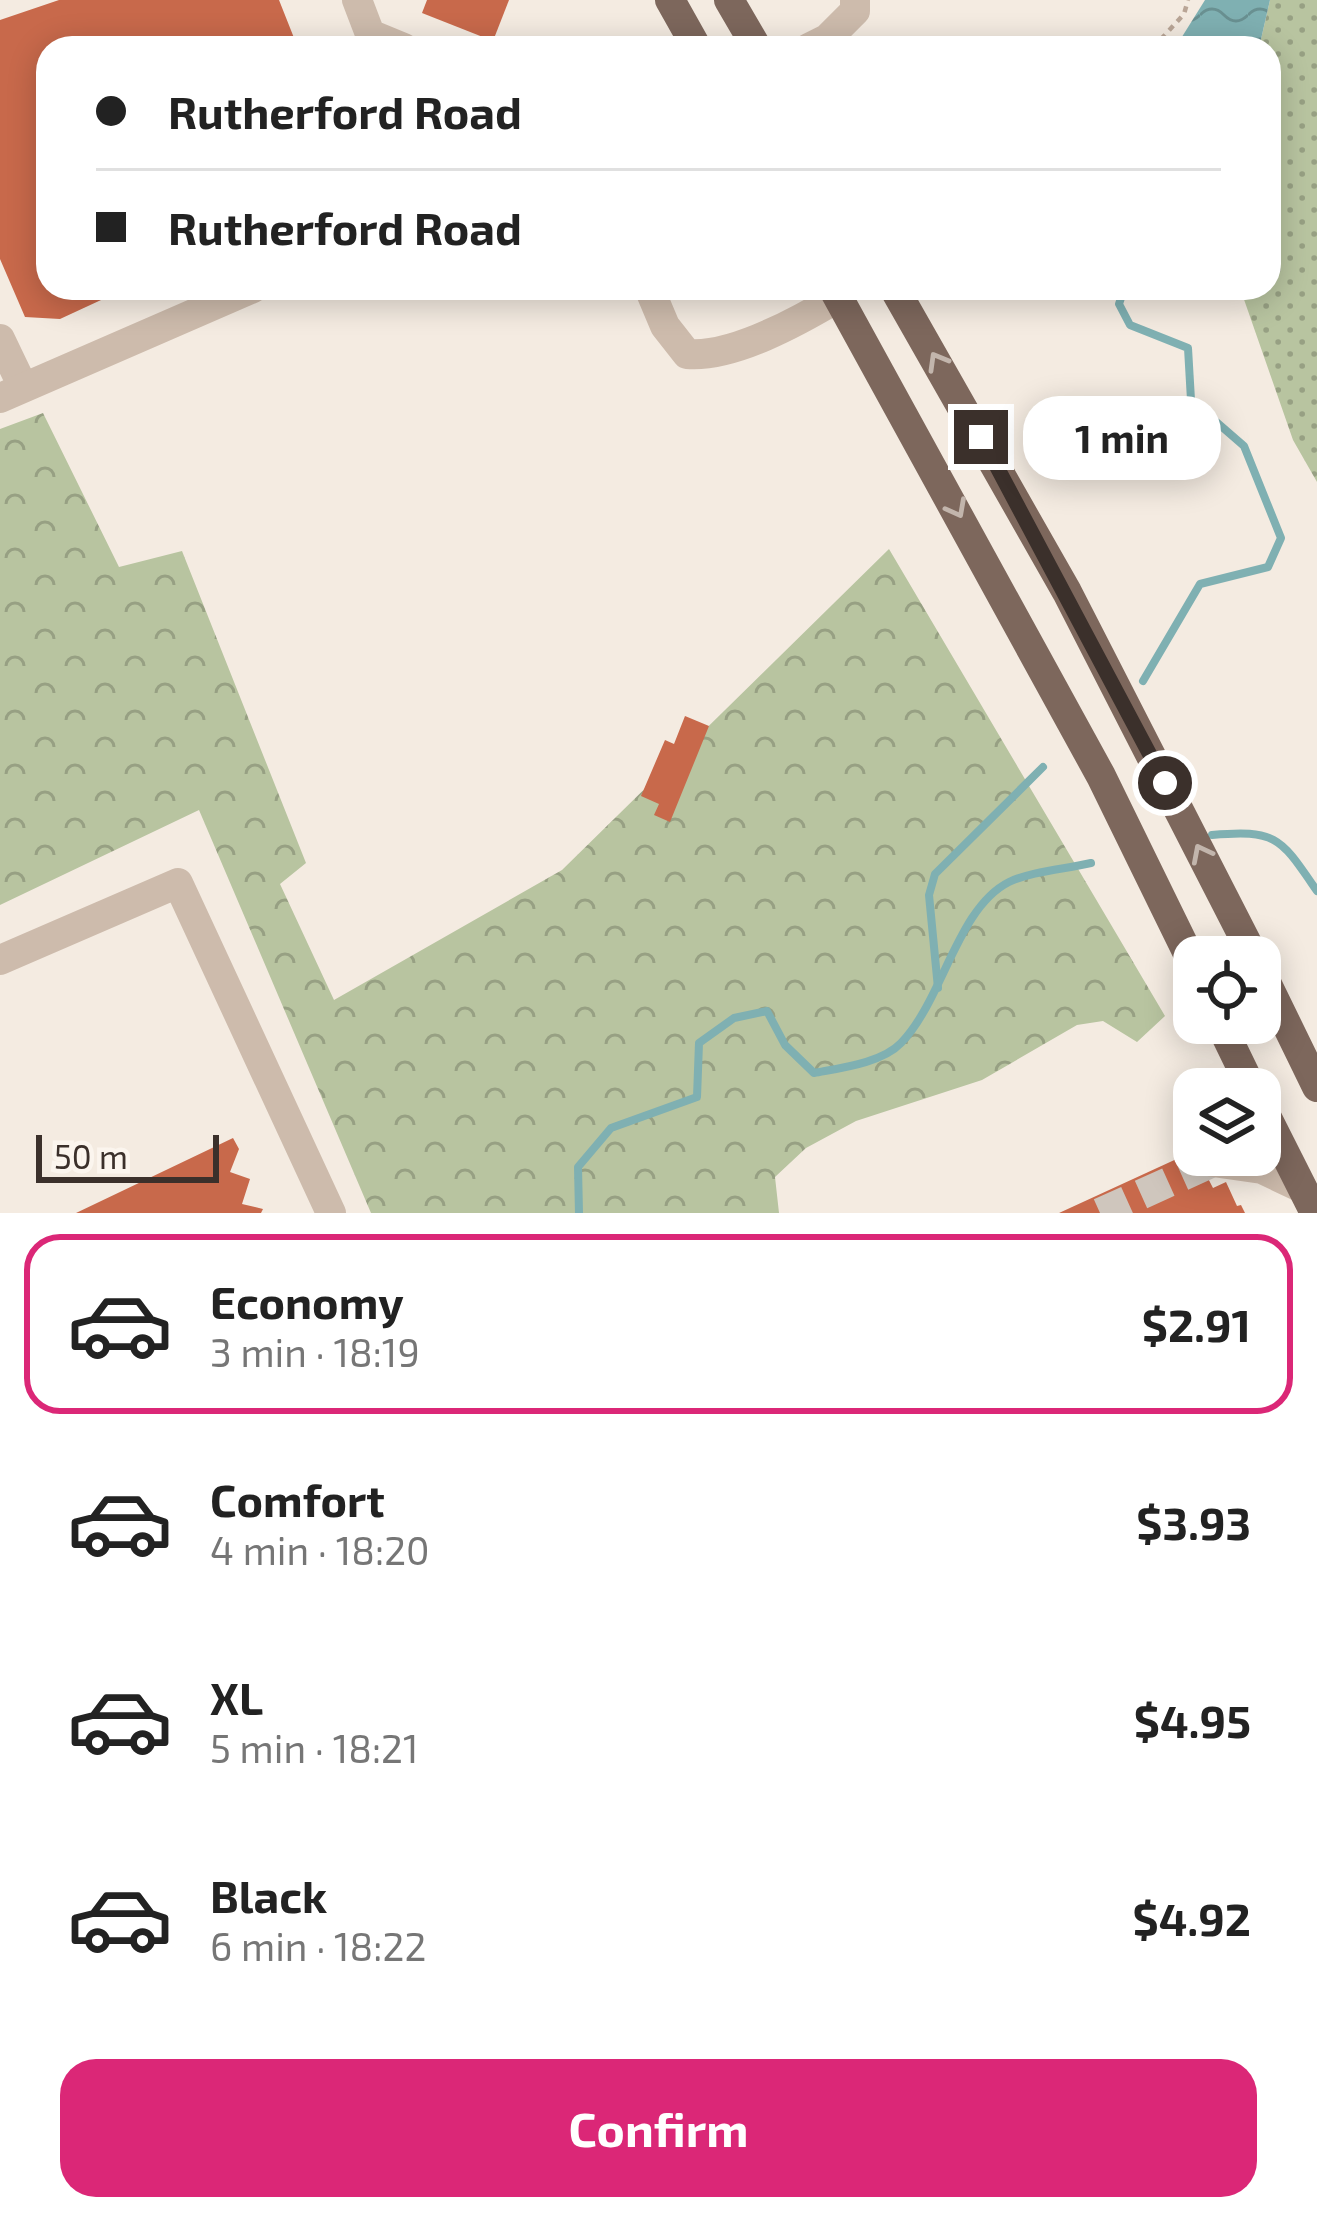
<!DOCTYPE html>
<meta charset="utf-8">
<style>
body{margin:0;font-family:"Exo 2",sans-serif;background:#f6f6f6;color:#222;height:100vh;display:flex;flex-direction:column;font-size:45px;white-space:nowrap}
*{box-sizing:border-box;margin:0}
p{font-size:39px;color:#767676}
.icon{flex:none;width:66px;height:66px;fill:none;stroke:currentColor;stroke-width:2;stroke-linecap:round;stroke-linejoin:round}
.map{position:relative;height:1213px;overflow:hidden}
.side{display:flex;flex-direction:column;background:#fff;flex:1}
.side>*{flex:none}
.top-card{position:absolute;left:36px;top:36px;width:1245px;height:264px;border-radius:36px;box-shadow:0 6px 30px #0003;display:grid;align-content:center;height:264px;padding:0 60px;background:#fff}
.buttons{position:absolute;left:1173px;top:936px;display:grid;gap:24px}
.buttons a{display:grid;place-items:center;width:108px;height:108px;border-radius:24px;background:#fff;box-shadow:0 6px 30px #0003;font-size:60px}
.scale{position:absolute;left:36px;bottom:30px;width:183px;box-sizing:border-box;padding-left:12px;border:6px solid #3b302b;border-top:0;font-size:33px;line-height:42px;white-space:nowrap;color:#3b302b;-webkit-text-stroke:9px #fbf5ee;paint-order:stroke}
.end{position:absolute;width:54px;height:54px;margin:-27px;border:15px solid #3b302b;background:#fff;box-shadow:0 0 0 6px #fff}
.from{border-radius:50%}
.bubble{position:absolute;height:84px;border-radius:36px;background:#fff;box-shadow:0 6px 30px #0003;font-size:39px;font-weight:700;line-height:84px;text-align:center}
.top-card b{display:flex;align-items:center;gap:42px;height:114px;font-size:45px}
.top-card b+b{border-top:3px solid #e0e0e0}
.top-card i{width:30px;height:30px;background:#222}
ul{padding:21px 0 0;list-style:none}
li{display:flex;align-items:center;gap:36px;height:180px;margin:0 24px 18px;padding:0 36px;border:6px solid transparent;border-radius:36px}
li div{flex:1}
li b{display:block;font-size:45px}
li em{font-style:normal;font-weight:700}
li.on{border-color:#db2777}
li>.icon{width:108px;height:108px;stroke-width:1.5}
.button{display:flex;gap:24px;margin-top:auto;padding:24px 60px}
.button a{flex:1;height:138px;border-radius:36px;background:#db2777;color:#fff;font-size:48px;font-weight:700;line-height:138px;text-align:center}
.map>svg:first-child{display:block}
.forest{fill:url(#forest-crowns)}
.park{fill:url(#park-dots)}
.water{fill:url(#water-waves)}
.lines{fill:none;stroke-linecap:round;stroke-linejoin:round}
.stream{stroke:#7fb0b2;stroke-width:8}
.building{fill:#c8694b}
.minor-tunnel{stroke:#cfc6bd;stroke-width:30;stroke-dasharray:30 15;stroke-linecap:butt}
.path{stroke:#b9a596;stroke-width:4.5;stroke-dasharray:6 6;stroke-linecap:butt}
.minor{stroke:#cdbbac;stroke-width:30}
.major{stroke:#7d675c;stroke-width:30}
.oneway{stroke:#c2b5ac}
.route{stroke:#3b302b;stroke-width:15}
</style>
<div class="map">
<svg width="1317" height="1213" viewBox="0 0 1317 1213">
<defs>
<pattern id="forest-crowns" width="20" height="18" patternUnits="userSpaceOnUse" patternTransform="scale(3)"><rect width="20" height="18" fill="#b8c4a0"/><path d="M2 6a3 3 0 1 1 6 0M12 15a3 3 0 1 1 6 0" fill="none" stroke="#97a083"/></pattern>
<pattern id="park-dots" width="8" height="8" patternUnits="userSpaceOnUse" patternTransform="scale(3)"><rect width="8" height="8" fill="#b8c4a0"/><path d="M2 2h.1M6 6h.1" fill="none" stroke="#97a083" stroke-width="1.8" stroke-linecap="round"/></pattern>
<pattern id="water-waves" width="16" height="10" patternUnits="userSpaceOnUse" patternTransform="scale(3)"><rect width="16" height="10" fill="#7fb0b2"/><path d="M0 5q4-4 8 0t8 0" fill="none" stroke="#699091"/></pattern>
</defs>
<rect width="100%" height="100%" fill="#f4ebe1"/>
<polygon class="forest" points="43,413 119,567 182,551 306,863 280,884 334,1000 562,870 889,549 1165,1016 1137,1042 1103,1021 1077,1025 982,1080 856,1121 806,1148 775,1177 779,1213 371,1213 199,810 0,905 0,429"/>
<polygon class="park" points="1270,0 1317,0 1317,482 1293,440 1240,288 1269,288 1269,48 1259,48"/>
<polygon class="water" points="1205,0 1270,0 1259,48 1175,48"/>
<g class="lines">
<g class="stream">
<polyline points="1124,289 1119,304 1130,325 1188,348 1191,400 1244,446 1281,538 1268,567 1200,584 1143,681"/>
<path d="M 1212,835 C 1278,829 1281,839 1317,891"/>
<polyline points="938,988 929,895 935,874 1043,767"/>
<path d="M 579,1213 L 578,1167 L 611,1128 L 697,1097 L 699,1043 L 734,1018 L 767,1011 L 785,1045 L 814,1073 C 840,1068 882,1063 901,1043 C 943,1000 957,908 1009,882 C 1032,871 1066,869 1091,863"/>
</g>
</g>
<g class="building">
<polygon points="59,0 279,0 298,48 48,48 48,288 127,288 60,319 25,317 0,259 0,20"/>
<polygon points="427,0 509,0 493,41 422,13"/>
<polygon points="685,716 709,726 670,822 654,815 659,804 641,796 665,740 674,744"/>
<polygon points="233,1138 239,1149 230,1172 250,1179 242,1204 263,1209 261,1213 76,1213"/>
<polygon points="1194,1151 1213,1188 1226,1182 1237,1206 1241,1205 1245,1213 1059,1213"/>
</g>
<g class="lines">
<polyline class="minor-tunnel" points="1100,1213 1213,1162"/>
<polyline class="path" points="1153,48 1184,14 1188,0"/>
<g class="minor">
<polyline points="357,0 370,34 404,48"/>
<polyline points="809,48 827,39 855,11 855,0"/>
<path d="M 649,288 L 665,326 L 687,354 C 733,358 799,321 839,297"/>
<polyline points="0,339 23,387"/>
<polyline points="0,398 253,288"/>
<polyline points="0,960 178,883 331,1213"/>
<polyline points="1216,1155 1213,1162 1262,1169 1302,1188"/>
</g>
<g class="major">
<polyline points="670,0 697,48"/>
<polyline points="729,0 757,48"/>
<polyline points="833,288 1101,776 1194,966"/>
<polyline points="894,288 1067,592 1254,957"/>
<polyline points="1260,970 1317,1087"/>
<polyline points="1220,1023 1252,1089"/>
<polyline points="1260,1104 1315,1213"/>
</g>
</g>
<defs><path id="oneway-chevron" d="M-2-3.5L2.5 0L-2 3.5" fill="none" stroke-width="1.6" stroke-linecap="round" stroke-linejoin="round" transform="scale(3)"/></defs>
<g class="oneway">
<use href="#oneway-chevron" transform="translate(937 361) rotate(-120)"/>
<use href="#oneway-chevron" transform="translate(957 509) rotate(62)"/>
<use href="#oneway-chevron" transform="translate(1201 853) rotate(-117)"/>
</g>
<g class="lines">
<polyline class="route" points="981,437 1165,783"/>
</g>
</svg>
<div class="buttons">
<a><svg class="icon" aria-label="locate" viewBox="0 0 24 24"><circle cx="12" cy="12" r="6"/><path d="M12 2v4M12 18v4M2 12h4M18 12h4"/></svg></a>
<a><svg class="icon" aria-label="layers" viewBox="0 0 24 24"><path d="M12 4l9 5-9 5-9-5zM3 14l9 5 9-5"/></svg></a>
</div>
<div class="scale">50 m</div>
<i class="end from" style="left:1165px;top:783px"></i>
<i class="end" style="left:981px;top:437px"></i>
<div class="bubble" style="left:1023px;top:396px;width:198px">1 min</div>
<div class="top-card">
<b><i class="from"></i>Rutherford Road</b>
<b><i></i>Rutherford Road</b>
</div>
</div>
<section class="side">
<ul>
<li class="on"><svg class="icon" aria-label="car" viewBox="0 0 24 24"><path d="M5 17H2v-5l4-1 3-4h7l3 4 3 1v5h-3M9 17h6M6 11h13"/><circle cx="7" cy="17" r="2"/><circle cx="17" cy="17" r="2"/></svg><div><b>Economy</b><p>3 min · 18:19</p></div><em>$2.91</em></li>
<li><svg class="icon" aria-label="car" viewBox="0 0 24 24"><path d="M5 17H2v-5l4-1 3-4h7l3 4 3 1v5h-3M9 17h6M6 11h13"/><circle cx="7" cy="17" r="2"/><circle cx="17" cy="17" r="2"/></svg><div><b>Comfort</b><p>4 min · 18:20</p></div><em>$3.93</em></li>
<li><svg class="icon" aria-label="car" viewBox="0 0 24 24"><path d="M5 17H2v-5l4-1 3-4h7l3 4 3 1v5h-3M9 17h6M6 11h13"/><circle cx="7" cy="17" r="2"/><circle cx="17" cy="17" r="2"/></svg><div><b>XL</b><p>5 min · 18:21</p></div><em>$4.95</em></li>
<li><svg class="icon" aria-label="car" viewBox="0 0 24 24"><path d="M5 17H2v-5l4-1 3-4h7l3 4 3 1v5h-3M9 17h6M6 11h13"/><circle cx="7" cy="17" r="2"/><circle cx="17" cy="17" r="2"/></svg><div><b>Black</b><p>6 min · 18:22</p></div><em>$4.92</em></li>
</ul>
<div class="button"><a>Confirm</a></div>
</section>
